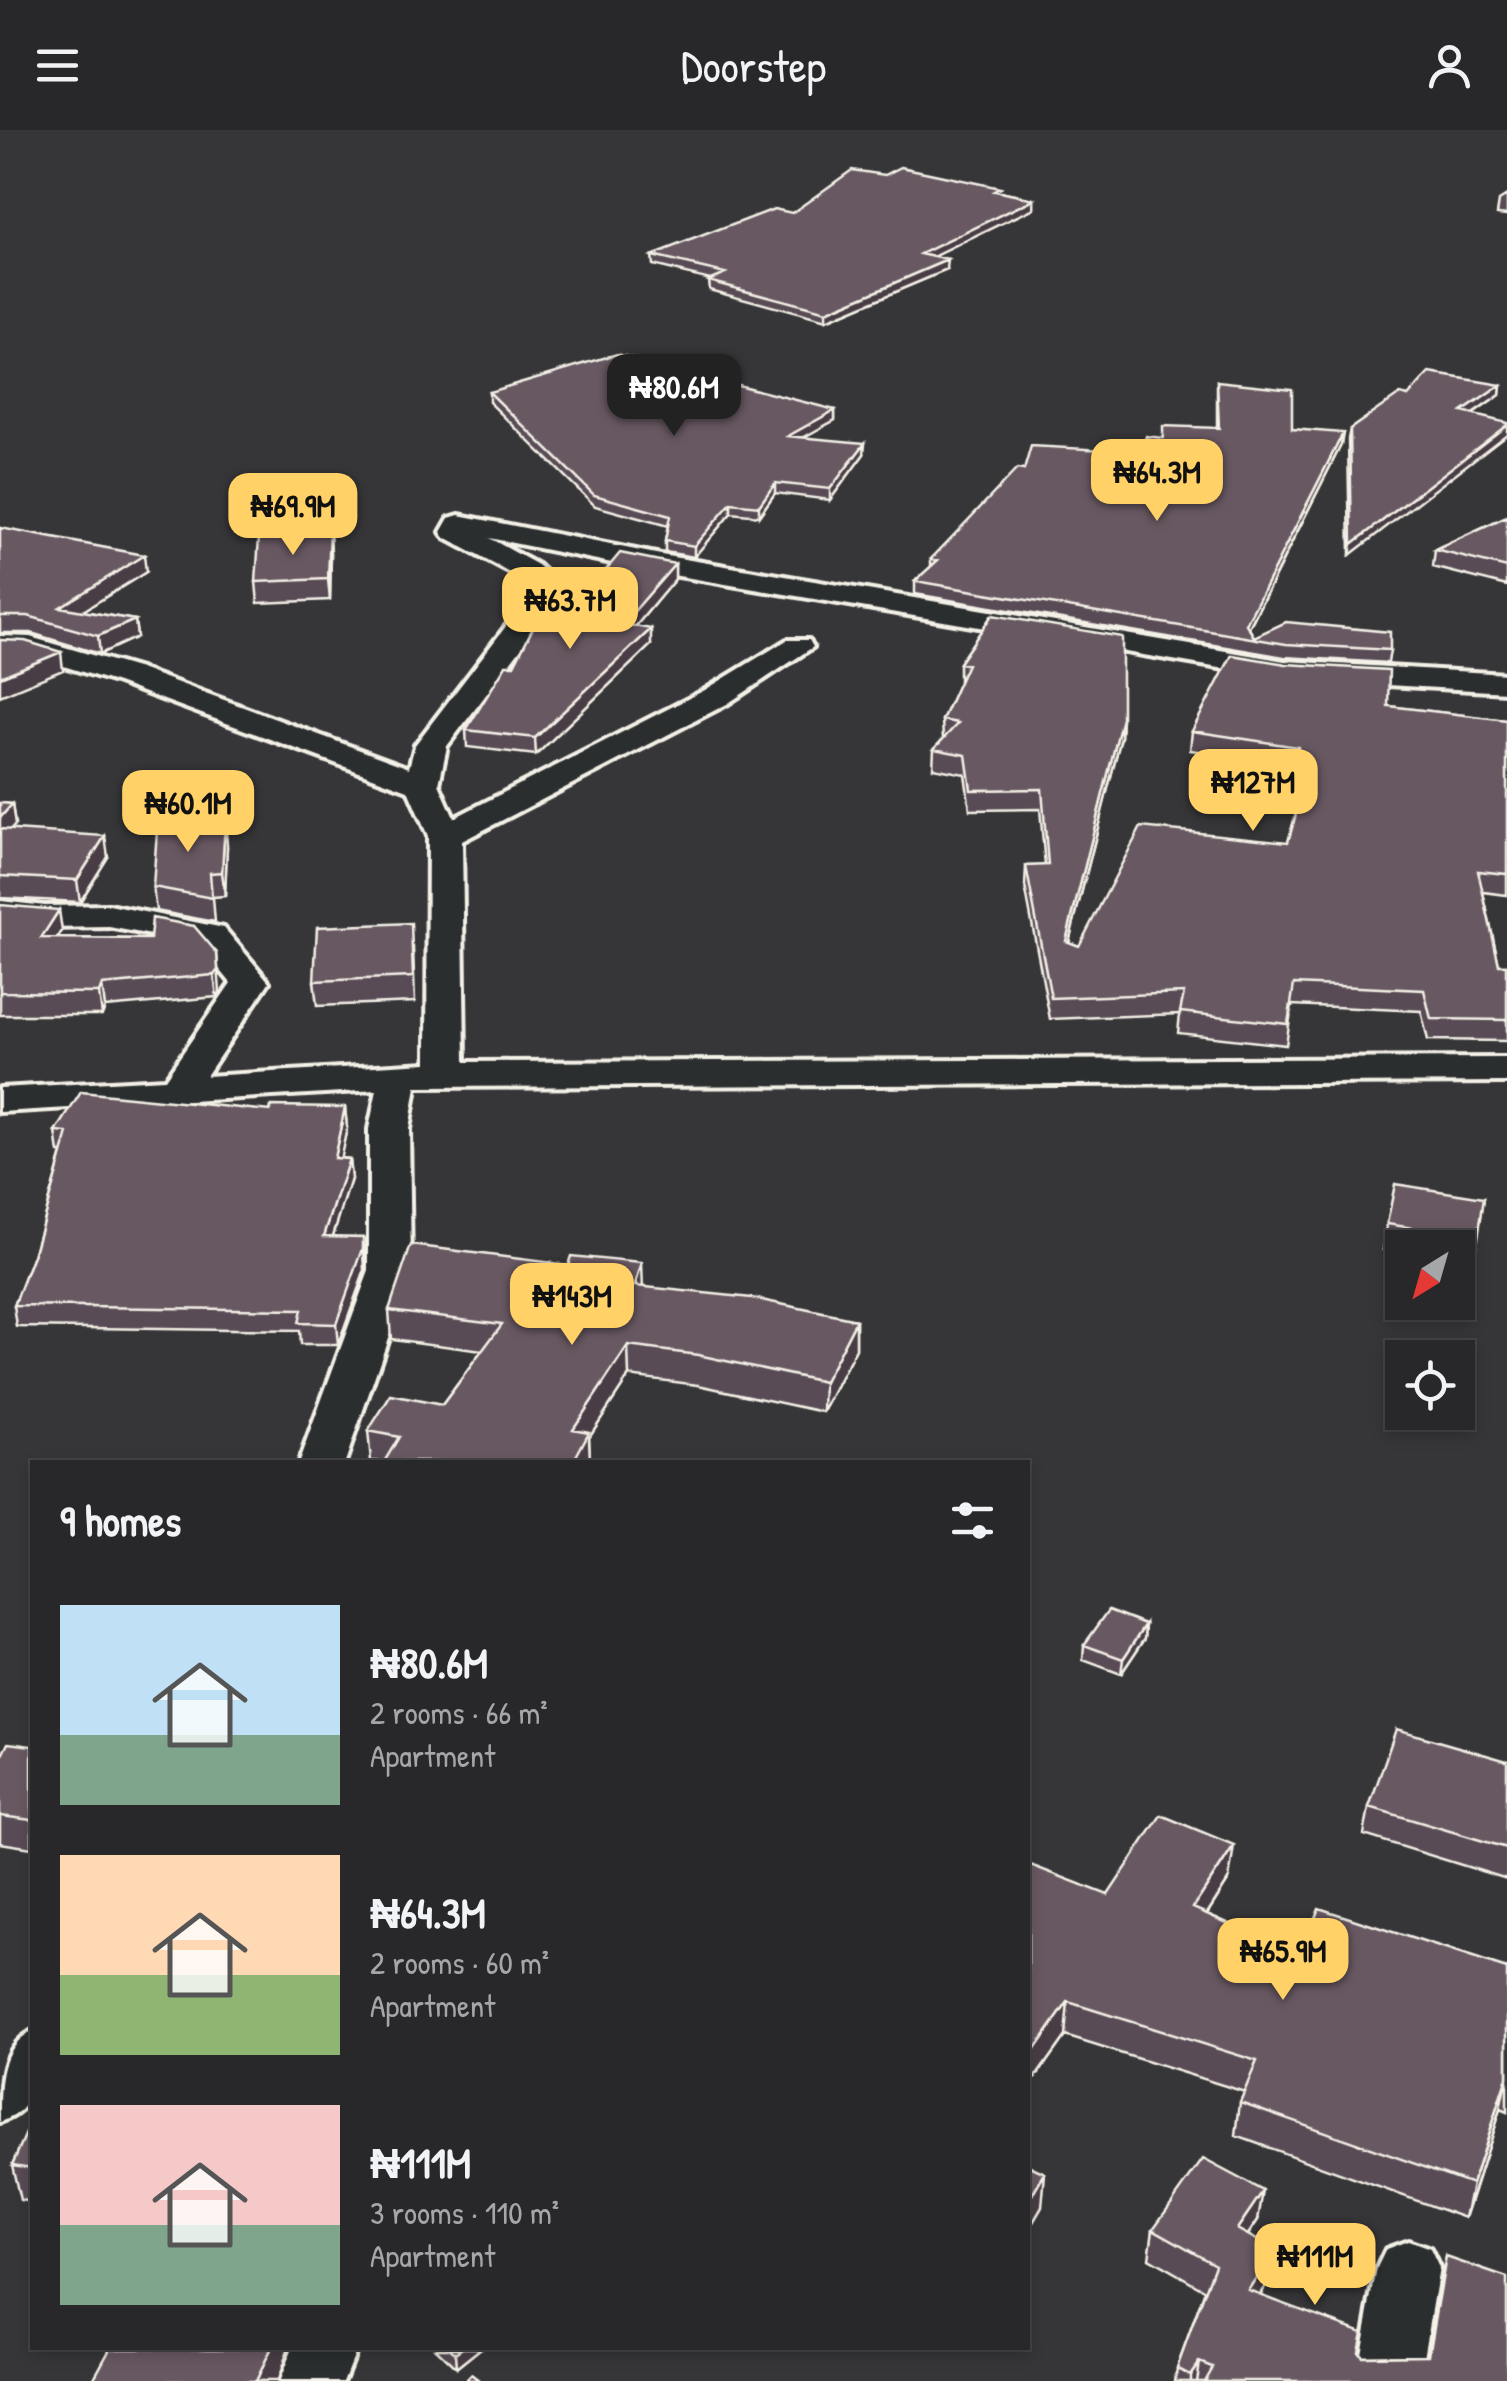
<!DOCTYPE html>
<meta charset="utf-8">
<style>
:root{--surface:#28282a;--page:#343436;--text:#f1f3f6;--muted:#a5a6a8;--line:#444447;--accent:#ffd166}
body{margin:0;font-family:"Patrick Hand",sans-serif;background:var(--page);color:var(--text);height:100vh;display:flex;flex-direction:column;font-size:38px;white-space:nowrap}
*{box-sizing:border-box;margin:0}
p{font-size:32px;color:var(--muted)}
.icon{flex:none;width:55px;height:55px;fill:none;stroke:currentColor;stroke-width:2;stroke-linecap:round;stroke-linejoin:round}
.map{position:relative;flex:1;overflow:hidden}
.side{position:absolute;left:30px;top:1330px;width:1000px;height:890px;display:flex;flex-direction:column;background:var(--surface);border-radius:0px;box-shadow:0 5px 15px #0003,0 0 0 2px var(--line)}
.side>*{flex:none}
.needle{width:65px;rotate:217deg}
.tools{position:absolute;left:1385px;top:1100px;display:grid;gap:20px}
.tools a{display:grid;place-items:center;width:90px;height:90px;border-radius:0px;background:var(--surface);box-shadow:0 5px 15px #0003,0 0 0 2px var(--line);font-size:50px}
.price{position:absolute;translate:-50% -85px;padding:0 22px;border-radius:20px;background:var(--accent);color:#111;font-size:32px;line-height:65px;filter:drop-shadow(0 2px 5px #0008)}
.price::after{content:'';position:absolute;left:50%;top:60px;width:30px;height:22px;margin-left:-15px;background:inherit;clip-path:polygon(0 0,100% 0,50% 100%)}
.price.on{background:#222;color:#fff}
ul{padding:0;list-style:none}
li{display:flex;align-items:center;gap:30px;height:250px;padding:0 30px}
li span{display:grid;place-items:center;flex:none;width:280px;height:200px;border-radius:0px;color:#555}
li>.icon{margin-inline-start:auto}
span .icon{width:120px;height:120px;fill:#fffc;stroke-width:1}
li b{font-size:42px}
h2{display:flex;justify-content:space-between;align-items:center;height:120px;padding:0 30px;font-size:42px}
header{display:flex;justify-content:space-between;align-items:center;height:130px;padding:0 30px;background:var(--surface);font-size:45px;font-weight:600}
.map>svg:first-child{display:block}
</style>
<header><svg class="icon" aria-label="menu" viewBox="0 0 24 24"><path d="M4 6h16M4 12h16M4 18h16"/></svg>Doorstep<svg class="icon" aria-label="person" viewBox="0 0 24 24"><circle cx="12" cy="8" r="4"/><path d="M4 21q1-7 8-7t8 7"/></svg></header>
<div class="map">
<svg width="1507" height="2251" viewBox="0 0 1507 2251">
<rect width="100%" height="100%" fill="#363638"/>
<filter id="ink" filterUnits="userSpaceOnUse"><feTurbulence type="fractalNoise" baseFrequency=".01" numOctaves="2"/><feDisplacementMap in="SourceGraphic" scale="20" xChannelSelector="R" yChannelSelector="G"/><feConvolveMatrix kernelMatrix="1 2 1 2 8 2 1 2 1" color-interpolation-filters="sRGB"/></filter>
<g filter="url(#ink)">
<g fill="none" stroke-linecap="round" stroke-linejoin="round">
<defs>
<path id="street" d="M459,385L661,425L1284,531L1507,544V562L1284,549L661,443L489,408L538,435L560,456L535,500L447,616L439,654L454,688L705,560L787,510H809L813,517L727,574L462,711L465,932L1507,928V952L416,957L409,999L411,1141L345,1332H299L369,1141V999L377,960L0,982V958L165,949L231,853L199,814L109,797L45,798L0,793V771L45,776L109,775L224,798L269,852L206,946L427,933L428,706L408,660L118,553L28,525L0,524V506L30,507L140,539L409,638L415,615L510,491L529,458L518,447L445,408L441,402L449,388Z
M32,1901C34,1940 44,1977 0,1992C0,1952 0,1916 32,1901Z
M1408,2111L1430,2119L1439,2138L1420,2251H1356L1377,2138L1386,2119Z
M292,2218H356L343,2251H279Z"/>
</defs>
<use href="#street" stroke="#f4f1e8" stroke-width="8"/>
<use href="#street" fill="#2a2d2e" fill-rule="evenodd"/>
</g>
<path fill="#594c54" stroke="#f4f1e8" stroke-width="2.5" d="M1000,62L1034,69V78L933,127L947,140L826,191L709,159L708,150L710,149L652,135L651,126L792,83Z
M1507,66V85L1497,84L1499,71Z
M1217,251L1292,299L1341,315L1249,498L1254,507L1390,520L1388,533L1284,527L915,464V451L931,437V429L1024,340L1142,322L1162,308L1217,298Z
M1501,255L1500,265L1472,285L1350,425L1348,309L1350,299L1408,266Z
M489,262L835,280V290L803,307L864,324L830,370L775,363L759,386L731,383L694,427L665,422V411L668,396L595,376L489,272Z
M1507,387V456L1433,437L1435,420Z
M0,398L146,442L83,481L135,490L137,507L100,524L31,503H0Z
M330,403L331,424L330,470L258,473L256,452Z
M675,434V449L636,496L651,515L536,625L467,617L466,600L514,535L566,488Z
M992,485L1122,588L1121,607L1069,812L1079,816L1288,712L1297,679L1296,636L1190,620L1192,601L1388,576L1507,590V765L1483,762L1499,835H1507V911L1428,910L1421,881L1292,875L1286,915L1178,903L1180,884L1050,889L1025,756L1026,736H1045L1040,679L970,680L965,644L933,638L934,619L943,609L942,590L959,552V533Z
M0,673L12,674L15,695L11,699L108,727L80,772L0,768Z
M225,693L227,716L225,766L213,767L215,792L156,781L153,757Z
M0,775L62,801L58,808L150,809L194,796L220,862L217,867L105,877L102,885H0Z
M413,817L415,872L317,876L314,851Z
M345,977L347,998L340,1028L349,1029L351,1049L332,1107H363L365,1140L338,1215H300L299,1201L17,1197L14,1176L33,1126L62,1023H59L56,1002L270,981Z
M1484,1068L1473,1135L1458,1132V1118H1402V1123L1383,1120L1387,1094Z
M643,1157L856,1190V1219L823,1282L698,1255L629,1246L589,1307L590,1332L371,1331L368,1301L442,1275L482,1221L391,1209L389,1180Z
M1146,1494L1145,1508L1121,1544L1083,1530L1084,1515Z
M32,1616V1718L0,1713V1629Z
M1507,1631V1749L1364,1705L1369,1677Z
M1229,1749L1207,1784L1300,1825L1507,1839V1982L1500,1979L1465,2088L1236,2006L1240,1972L1245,1962L1065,1906L1028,1958L1108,1765Z
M32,1990V2072L20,2070L12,2035Z
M1258,2090L1248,2105L1270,2149L1260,2165L1358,2221L1362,2226L1428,2225L1446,2127L1507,2251H1175L1177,2238L1205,2160L1149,2128L1153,2099Z
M435,2218H481L456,2238Z"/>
<path fill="#493e45" stroke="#f4f1e8" stroke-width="2.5" d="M1034,69V78L921,133V124Z
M948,130L947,140L826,191V182Z
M1501,255L1500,265L1461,292L1462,282Z
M835,280V290L788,316V306Z
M1507,295V304L1350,425L1352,414Z
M1343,303L1341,315L1244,507L1246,494Z
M865,313L864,324L830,370V359Z
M775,353V363L759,386V376Z
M731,373V383L694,427V416Z
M330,403L331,424L330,470L328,449Z
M144,425L146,442L62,494L60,477Z
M675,434V449L624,510L623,494Z
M135,490L137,507L100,524L98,506Z
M651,499V515L536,625L535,608Z
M61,522L63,540L0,566V547Z
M1122,588L1121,607L1064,831L1066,811Z
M12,674L15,695L0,713V688Z
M225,693L227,716L225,766L222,742Z
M105,706L108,727L80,772L77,750Z
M59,780L62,801L44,830L41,808Z
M217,823L220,862L217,867L214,845Z
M102,855L105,877L102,885L99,863Z
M345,977L347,998L336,1049L334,1028Z
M349,1029L351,1049L326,1128L324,1106Z
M363,1107L365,1140L338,1215L336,1194Z
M642,1133L643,1162L635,1156Z
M856,1190V1219L823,1282L824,1252Z
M628,1216L629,1246L589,1307L590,1332H573V1299Z
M1146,1494L1145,1508L1121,1544L1123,1529Z
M1234,1715L1229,1749L1189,1812L1193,1778Z
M1068,1872L1065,1906L1028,1958V1929Z
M1507,1947L1500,1979L1465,2088L1472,2054Z
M1045,2043L1042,2077L1028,2101V2072Z
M1263,2061L1258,2090L1232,2128L1237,2099Z
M1275,2120L1270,2149L1243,2189L1248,2160Z
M271,2218H288L277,2251H255Z
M462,2218H481L456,2238L455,2223Z
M1199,2232L1196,2251H1190V2245Z"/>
<path fill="#685862" stroke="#f4f1e8" stroke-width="2.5" d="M901,37L1000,58L994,61L1034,69L921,124L948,130L826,182L708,150L725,143L651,126L774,79L792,83L852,40L885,45Z
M617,224L835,280L788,306L865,313L830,359L775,353L759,376L731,373L694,416L665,411L670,386L594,365L489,262Z
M1430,243L1501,255L1462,282L1507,293V295L1352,414L1350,299L1400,264L1408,266Z
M1217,251L1292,259V299L1343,303L1246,494L1254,507L1286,492L1390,502V520L1286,514L915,451L938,430L931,429L1017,339L1024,340L1031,316L1142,322L1146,306L1163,308V296L1219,298Z
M1507,387V438L1435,420Z
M0,398L144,425L60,477L135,490L98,506L28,486H0Z
M330,403L328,449L256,452L259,406Z
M620,423L675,434L623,494L651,499L535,608L466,600L506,535H514L539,486L566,488Z
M992,485L1122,507V588L1066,811L1079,816L1141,697L1288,712L1300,670L1298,617L1192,601L1232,525L1286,534L1389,540L1388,576L1507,590V744L1478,741L1499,835H1507V890L1431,889L1424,860L1294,854L1288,894L1180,882L1184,863L1051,868L1026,736L1048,735L1042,659L971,660L966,625L934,619L958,593L942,590L967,534L959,533Z
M0,510L25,511L61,522L0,547Z
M0,673L12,674L0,688Z
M158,686L225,693L222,742L210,743L212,768L153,757Z
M0,699L105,706L77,750L0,746Z
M0,775L59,780L41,808L150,809L152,788L194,796L217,823L218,840L214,845L102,855L99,863L0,862Z
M411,793L413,847L314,851L317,797Z
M81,962L270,981L271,976L345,977L334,1028L349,1029L324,1106L363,1107V1119L336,1194L298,1193L301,1180L14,1176L33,1126L68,1003L56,1002Z
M1395,1054L1484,1068L1478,1108L1387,1094Z
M411,1115L568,1135L571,1126L642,1133L635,1156L752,1168L856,1190L824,1252L698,1225L628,1216L573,1299L589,1302L573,1332H384L399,1307L368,1301L391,1265L442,1275L502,1194L389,1180Z
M1109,1480L1146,1494L1123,1529L1084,1515Z
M1396,1599L1507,1631V1718L1369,1677Z
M8,1613L32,1616V1690L0,1686V1629Z
M1161,1685L1234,1715L1193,1778L1300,1825L1319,1778L1507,1839V1947L1472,2054L1240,1972L1257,1931L1068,1872L1028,1929V1734L1108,1765Z
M32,1990V2038L12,2035Z
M1203,2029L1263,2061L1237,2099L1275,2120L1248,2160L1362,2202L1358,2221L1362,2226L1429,2225L1446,2127L1507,2148V2251H1204L1212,2237L1199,2232L1190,2245L1177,2238L1215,2134L1153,2099Z
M1028,2035L1045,2043L1028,2072Z
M110,2218H271L255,2251H92Z
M449,2218H462L455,2223Z
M471,2245L479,2251H465Z"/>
</g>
</svg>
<div class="tools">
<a><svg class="needle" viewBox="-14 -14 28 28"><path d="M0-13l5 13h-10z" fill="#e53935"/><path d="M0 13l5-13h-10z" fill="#a5a6a8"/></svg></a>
<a><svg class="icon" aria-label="locate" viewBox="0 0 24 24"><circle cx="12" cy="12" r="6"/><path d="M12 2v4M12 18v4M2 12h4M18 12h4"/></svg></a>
</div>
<b class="price on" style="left:674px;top:309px">₦80.6M</b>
<b class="price" style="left:1157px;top:394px">₦64.3M</b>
<b class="price" style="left:293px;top:428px">₦69.9M</b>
<b class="price" style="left:570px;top:522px">₦63.7M</b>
<b class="price" style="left:1253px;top:704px">₦127M</b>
<b class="price" style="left:188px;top:725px">₦60.1M</b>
<b class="price" style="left:572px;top:1218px">₦143M</b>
<b class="price" style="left:1283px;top:1873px">₦65.9M</b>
<b class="price" style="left:1315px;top:2178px">₦111M</b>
<section class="side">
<h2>9 homes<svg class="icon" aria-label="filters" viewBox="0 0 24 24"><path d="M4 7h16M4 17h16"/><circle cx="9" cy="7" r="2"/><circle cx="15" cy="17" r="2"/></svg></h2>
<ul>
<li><span style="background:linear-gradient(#bfe0f5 65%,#7fa58c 0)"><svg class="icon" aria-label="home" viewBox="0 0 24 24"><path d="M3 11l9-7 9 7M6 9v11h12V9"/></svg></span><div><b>₦80.6M</b><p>2 rooms · 66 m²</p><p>Apartment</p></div></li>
<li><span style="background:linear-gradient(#ffd9b3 60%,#8fb573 0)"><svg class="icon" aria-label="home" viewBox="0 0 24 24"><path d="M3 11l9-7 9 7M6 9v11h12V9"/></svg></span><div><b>₦64.3M</b><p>2 rooms · 60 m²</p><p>Apartment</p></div></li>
<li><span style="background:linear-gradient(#f6c9c9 60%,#7fa58c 0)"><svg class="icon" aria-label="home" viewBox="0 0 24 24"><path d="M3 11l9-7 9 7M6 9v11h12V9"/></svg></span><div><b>₦111M</b><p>3 rooms · 110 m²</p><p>Apartment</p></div></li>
</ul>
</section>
</div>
